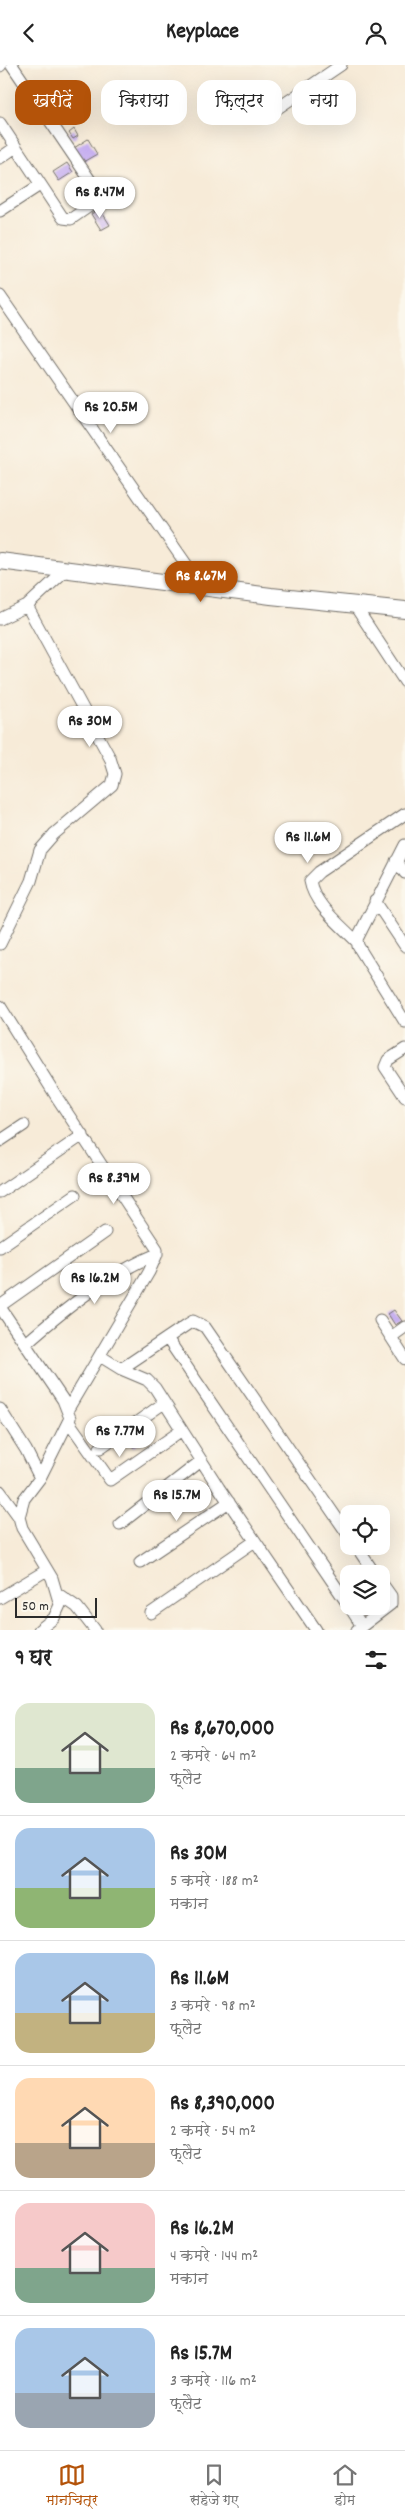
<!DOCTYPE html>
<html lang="hi">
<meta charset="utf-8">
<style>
:root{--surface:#fff;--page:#f2f2f2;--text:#222;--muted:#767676;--line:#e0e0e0;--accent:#b45309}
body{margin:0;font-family:Dekko,"Playpen Sans Deva",sans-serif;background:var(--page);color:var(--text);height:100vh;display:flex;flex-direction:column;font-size:19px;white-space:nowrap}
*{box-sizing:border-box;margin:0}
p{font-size:16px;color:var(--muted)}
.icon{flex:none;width:28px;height:28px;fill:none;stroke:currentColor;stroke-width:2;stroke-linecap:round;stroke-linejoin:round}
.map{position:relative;height:1565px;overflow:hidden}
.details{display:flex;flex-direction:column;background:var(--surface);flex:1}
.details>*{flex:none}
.banner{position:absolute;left:15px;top:15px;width:375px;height:45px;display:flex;gap:10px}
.fabs{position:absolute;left:340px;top:1440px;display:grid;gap:10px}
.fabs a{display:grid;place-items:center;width:50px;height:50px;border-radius:10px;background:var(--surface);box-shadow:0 5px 20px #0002;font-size:25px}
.scale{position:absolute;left:15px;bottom:12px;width:82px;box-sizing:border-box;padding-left:5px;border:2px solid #2b2b2b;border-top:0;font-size:14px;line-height:18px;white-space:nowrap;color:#2b2b2b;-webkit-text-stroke:4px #fbf7ec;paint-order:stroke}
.price{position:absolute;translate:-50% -42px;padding:0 11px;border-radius:18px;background:#fff;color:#222;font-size:16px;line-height:32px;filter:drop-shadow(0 1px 2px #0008)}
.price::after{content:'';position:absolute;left:50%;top:30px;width:15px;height:11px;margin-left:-8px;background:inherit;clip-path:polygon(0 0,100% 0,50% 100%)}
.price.selected{background:var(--accent);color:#fff}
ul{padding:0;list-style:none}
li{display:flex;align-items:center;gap:15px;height:125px;padding:0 15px}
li+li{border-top:1px solid var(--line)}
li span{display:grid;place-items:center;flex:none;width:140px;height:100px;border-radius:15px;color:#555}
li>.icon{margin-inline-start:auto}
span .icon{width:60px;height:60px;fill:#fffc;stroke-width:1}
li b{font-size:21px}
h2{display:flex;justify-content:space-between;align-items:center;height:60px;padding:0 15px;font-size:21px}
.pill{padding:0 18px;border-radius:15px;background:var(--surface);box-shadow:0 5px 20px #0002;font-size:18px;line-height:45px}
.pill.selected{background:var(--accent);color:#fff}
header{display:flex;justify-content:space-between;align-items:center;height:65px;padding:0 15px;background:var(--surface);font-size:22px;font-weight:800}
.dock{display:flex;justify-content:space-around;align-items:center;height:70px;border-top:1px solid var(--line);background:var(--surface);font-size:14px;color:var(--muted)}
.dock a{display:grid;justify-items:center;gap:2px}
.dock .selected{color:var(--accent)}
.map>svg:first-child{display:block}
</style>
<header><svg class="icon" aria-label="back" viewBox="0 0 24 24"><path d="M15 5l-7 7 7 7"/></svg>Keyplace<svg class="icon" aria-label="person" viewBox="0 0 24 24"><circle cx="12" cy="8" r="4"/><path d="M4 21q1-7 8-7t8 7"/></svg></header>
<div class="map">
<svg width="405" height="1565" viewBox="0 0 405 1565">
<rect width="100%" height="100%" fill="#fbf7ec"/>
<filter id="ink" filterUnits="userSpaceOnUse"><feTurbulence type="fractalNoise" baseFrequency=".02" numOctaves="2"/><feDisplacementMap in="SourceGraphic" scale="10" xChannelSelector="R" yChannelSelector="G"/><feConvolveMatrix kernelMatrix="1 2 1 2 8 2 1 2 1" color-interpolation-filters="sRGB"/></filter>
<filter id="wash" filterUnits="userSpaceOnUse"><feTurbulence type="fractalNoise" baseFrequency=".0096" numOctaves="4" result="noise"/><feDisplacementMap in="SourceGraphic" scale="20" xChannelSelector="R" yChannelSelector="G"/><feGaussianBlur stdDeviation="1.12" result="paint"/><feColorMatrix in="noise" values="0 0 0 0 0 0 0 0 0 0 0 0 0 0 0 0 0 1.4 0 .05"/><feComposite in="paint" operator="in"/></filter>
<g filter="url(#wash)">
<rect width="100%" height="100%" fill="#f7ebd8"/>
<g id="blocks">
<path fill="#c1a8f0" d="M51,18L58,29L44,38L37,27Z
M74,64L78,71L73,74L69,68Z
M88,74L97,89L83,97L74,83Z
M67,98L73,107L59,116L53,107Z
M100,144L110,160L101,165L91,149Z
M394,1245L402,1256L395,1260L388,1249Z
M142,1357L151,1370L133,1382L124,1369Z"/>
</g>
</g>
<g filter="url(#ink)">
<use href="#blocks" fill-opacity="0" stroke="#726e68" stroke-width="1"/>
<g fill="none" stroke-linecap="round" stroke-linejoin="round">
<defs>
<path id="street" d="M0,1L1,0
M278,43L341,0
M0,58L63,153L71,154L97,136L99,131L96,124L12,0
M0,93L16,82
M0,146L40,120
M0,231L186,499L199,522
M355,541L405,617
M0,554L27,541
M405,780L357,874L358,881L405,957
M396,796L405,808
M375,836L405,881
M357,877C341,860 314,840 310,816L319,807L405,749
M0,879L31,816L40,785L54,769L112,720L115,709L110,693L27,541L68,503
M0,941L58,1034L157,1184V1189L149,1207L68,1344
M405,984L388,995L385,1002L405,1032
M0,1076L24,1060
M0,1127L83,1070
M0,1182L75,1130
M0,1241L105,1167
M0,1242L63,1335L70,1353L40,1413
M380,1255L405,1294
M391,1272L405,1262
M167,1273L349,1541
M25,1279C65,1244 108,1209 157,1189
M100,1291L121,1304L147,1315L155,1323L219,1423L316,1565
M121,1304L188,1259L193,1256L205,1262L349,1471
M0,1344L26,1385L40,1413L24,1434L19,1452L22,1463L52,1513L60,1540L54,1553L39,1565
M69,1357L110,1415L182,1365
M100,1383L164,1338
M0,1426L19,1452
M120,1459L201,1396
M356,1481L375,1509
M140,1497L229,1437
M58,1529L77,1542L95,1565
M0,1533L47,1505
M349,1541L362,1561
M151,1548L255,1476
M357,1565L391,1539V1531L381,1517"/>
<path id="secondary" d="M0,496L271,531L405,545"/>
</defs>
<use href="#street" stroke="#726e68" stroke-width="13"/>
<use href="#secondary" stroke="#726e68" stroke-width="18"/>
<use href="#street" stroke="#fff" stroke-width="11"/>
<use href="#secondary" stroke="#fff" stroke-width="16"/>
</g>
</g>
</svg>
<div class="fabs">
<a><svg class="icon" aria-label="locate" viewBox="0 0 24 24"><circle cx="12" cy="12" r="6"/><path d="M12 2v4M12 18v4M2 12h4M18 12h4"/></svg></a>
<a><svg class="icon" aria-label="layers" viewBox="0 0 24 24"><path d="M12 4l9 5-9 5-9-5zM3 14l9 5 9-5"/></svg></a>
</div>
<div class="scale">50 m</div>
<b class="price" style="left:100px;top:154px">Rs 8.47M</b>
<b class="price" style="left:111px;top:369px">Rs 20.5M</b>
<b class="price selected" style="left:201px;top:538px">Rs 8.67M</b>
<b class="price" style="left:90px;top:683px">Rs 30M</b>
<b class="price" style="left:308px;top:799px">Rs 11.6M</b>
<b class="price" style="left:114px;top:1140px">Rs 8.39M</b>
<b class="price" style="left:95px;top:1240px">Rs 16.2M</b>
<b class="price" style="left:120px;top:1393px">Rs 7.77M</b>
<b class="price" style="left:177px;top:1457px">Rs 15.7M</b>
<div class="banner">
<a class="pill selected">खरीदें</a>
<a class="pill">किराया</a>
<a class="pill">फ़िल्टर</a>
<a class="pill">नया</a>
</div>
</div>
<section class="details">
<h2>9 घर<svg class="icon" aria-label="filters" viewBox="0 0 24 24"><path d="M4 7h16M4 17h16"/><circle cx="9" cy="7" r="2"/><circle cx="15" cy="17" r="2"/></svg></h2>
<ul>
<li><span style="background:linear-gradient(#dfe7d0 65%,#7fa58c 0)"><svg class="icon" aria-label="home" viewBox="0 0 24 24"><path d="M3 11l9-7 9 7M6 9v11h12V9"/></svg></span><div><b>Rs 8,670,000</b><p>2 कमरे · 64 m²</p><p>फ़्लैट</p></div></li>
<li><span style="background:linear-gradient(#a9c7e8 60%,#8fb573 0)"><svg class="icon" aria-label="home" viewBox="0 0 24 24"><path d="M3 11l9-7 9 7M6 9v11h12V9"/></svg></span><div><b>Rs 30M</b><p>5 कमरे · 188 m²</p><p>मकान</p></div></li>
<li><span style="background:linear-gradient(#a9c7e8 60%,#c2b280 0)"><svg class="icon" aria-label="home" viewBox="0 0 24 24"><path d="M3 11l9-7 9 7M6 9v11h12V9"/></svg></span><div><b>Rs 11.6M</b><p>3 कमरे · 98 m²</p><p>फ़्लैट</p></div></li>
<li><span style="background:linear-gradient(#ffd9b3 65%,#b9a48a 0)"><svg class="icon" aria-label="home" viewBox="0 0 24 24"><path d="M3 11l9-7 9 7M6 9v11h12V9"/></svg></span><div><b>Rs 8,390,000</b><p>2 कमरे · 54 m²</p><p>फ़्लैट</p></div></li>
<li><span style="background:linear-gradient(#f6c9c9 65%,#7fa58c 0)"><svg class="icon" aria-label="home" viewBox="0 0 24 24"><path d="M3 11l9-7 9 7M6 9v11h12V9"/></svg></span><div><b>Rs 16.2M</b><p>4 कमरे · 144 m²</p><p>मकान</p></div></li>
<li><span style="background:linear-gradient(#a9c7e8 65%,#9aa5b1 0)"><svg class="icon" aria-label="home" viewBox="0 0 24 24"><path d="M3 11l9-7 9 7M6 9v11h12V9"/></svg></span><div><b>Rs 15.7M</b><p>3 कमरे · 116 m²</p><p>फ़्लैट</p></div></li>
</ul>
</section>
<nav class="dock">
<a class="selected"><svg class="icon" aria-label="map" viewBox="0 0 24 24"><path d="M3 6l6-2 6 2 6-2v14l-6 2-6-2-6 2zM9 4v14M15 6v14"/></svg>मानचित्र</a>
<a><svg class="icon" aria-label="saved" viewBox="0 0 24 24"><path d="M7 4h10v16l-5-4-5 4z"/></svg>सहेजे गए</a>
<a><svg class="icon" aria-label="home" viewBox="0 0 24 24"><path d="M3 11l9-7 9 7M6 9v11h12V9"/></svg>होम</a>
</nav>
